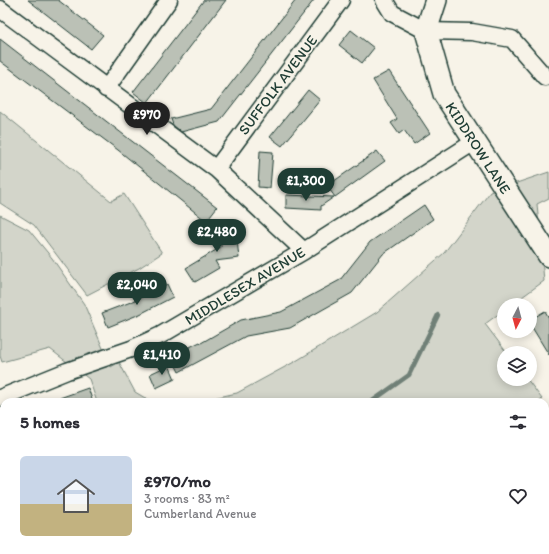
<!DOCTYPE html>
<meta charset="utf-8">
<style>
:root{--surface:#fff;--page:#f7f7f7;--text:#2b2b33;--muted:#7c7c81;--accent:#1f3d34}
body{margin:0;font-family:Itim,sans-serif;background:var(--page);color:var(--text);height:100vh;display:flex;flex-direction:column;font-size:15px;white-space:nowrap}
*{box-sizing:border-box;margin:0}
p{font-size:13px;color:var(--muted)}
.icon{flex:none;width:22px;height:22px;fill:none;stroke:currentColor;stroke-width:2;stroke-linecap:round;stroke-linejoin:round}
.map{position:relative;flex:1;overflow:hidden}
.side{position:absolute;left:0px;top:398px;width:549px;height:156px;display:flex;flex-direction:column;background:var(--surface);border-radius:12px 12px 0 0;box-shadow:0 2px 10px #0003}
.side>*{flex:none}
.needle{width:26px;rotate:186deg}
.tools{position:absolute;left:497px;top:298px;display:grid;gap:8px}
.tools a{display:grid;place-items:center;width:40px;height:40px;border-radius:50%;background:var(--surface);box-shadow:0 2px 10px #0003;font-size:20px}
.price{position:absolute;translate:-50% -34px;padding:0 9px;border-radius:14px;background:var(--accent);color:#fff;font-size:13px;line-height:26px;filter:drop-shadow(0 1px 2px #0008)}
.price::after{content:'';position:absolute;left:50%;top:24px;width:12px;height:9px;margin-left:-6px;background:inherit;clip-path:polygon(0 0,100% 0,50% 100%)}
.price.on{background:#222;color:#fff}
ul{padding:0;list-style:none}
li{display:flex;align-items:center;gap:12px;height:100px;padding:0 20px}
li span{display:grid;place-items:center;flex:none;width:112px;height:80px;border-radius:6px;color:#555}
li>.icon{margin-inline-start:auto}
span .icon{width:48px;height:48px;fill:#fffc;stroke-width:1}
li b{font-size:17px}
h2{display:flex;justify-content:space-between;align-items:center;height:48px;padding:0 20px;font-size:17px}
.map>svg:first-child{display:block}
</style>
<div class="map">
<svg width="549" height="554" viewBox="0 0 549 554">
<rect width="100%" height="100%" fill="#f7f3e8"/>
<filter id="ink" filterUnits="userSpaceOnUse"><feTurbulence type="fractalNoise" baseFrequency=".025" numOctaves="2"/><feDisplacementMap in="SourceGraphic" scale="8" xChannelSelector="R" yChannelSelector="G"/><feConvolveMatrix kernelMatrix="1 2 1 2 8 2 1 2 1" color-interpolation-filters="sRGB"/></filter>
<g filter="url(#ink)">
<path fill="#d3d5ca" stroke="#79897f" d="M0,111L111,201L124,194L162,253L139,268L87,295L34,225L0,203Z
M549,172V198L537,204L544,281L511,305H504V310L485,324L507,353H504V379H527L542,399L539,402H195L237,393L296,361L377,312L444,253L490,192Z
M0,215L29,230L52,258L84,304L111,367L119,362L135,392L152,402H97L89,379L50,349L2,362L0,356Z
M145,550H374L369,554H139Z"/>
<g fill="none" stroke-linecap="round" stroke-linejoin="round">
<path stroke="#6f8077" stroke-width="4.5" d="M371,402L409,375L438,315"/>
</g>
<path fill="#bbc1b6" stroke="#1f3d34" d="M28,0H58L103,35L91,49Z
M204,0H226L147,103L133,92Z
M296,0H314L219,122L181,132L173,125L171,119L211,109Z
M351,30L374,48L362,63L339,45Z
M0,39L217,207L206,221L118,150L0,61Z
M389,71L430,133L414,144L404,130L399,134L391,123L397,119L373,80Z
M308,90L320,100L282,146L270,137Z
M260,151L273,152L270,188L258,187Z
M377,151L385,161L335,197L327,186Z
M286,195L334,197L321,206V210L286,208Z
M424,205L433,219L383,254L352,293L290,328L246,336L179,372L171,356L200,342L201,343L241,320L281,312L340,280L370,242Z
M235,222L239,258L215,261L219,268L195,282L186,268L221,247L219,224Z
M167,284L173,297L140,314L108,327L102,313L136,300Z
M545,311L549,318V355L530,324V320Z
M169,365L175,379L156,388L150,374Z
M88,388L93,402H54V400Z"/>
<g fill="none" stroke-linecap="round" stroke-linejoin="round">
<defs>
<path id="minor" d="M384,0L392,13L426,31L472,32L512,39L545,77
M0,9L216,169L304,251
M106,89L169,0
M216,169L341,0
M0,398L67,371L131,349L161,335L304,251L474,142
M0,450L4,454
M535,554L540,550"/>
<path id="major" d="M436,0L426,31L444,94L549,256"/>
</defs>
<use href="#minor" stroke="#1f3d34" stroke-width="19"/>
<use href="#major" stroke="#1f3d34" stroke-width="24"/>
<use href="#minor" stroke="#f7f3e8" stroke-width="16"/>
<use href="#major" stroke="#f7f3e8" stroke-width="21"/>
</g>
</g>
<g text-anchor="middle" dominant-baseline="central" stroke-width="3" stroke-linejoin="round" paint-order="stroke">
<g font-size="15" fill="#1f3d34" stroke="#f7f3e8">
<text transform="translate(278 85) rotate(-53)">SUFFOLK AVENUE</text>
<text transform="translate(478 148) rotate(57)">KIDDROW LANE</text>
<text transform="translate(245 286) rotate(-31)">MIDDLESEX AVENUE</text>
</g>
</g>
</svg>
<div class="tools">
<a><svg class="needle" viewBox="-14 -14 28 28"><path d="M0-13l5 13h-10z" fill="#e53935"/><path d="M0 13l5-13h-10z" fill="#7c7c81"/></svg></a>
<a><svg class="icon" aria-label="layers" viewBox="0 0 24 24"><path d="M12 4l9 5-9 5-9-5zM3 14l9 5 9-5"/></svg></a>
</div>
<b class="price on" style="left:147px;top:136px">£970</b>
<b class="price" style="left:306px;top:202px">£1,300</b>
<b class="price" style="left:217px;top:253px">£2,480</b>
<b class="price" style="left:137px;top:306px">£2,040</b>
<b class="price" style="left:162px;top:376px">£1,410</b>
<section class="side">
<h2>5 homes<svg class="icon" aria-label="filters" viewBox="0 0 24 24"><path d="M4 7h16M4 17h16"/><circle cx="9" cy="7" r="2"/><circle cx="15" cy="17" r="2"/></svg></h2>
<ul>
<li><span style="background:linear-gradient(#c9d6e8 60%,#c2b280 0)"><svg class="icon" aria-label="home" viewBox="0 0 24 24"><path d="M3 11l9-7 9 7M6 9v11h12V9"/></svg></span><div><b>£970/mo</b><p>3 rooms · 83 m²</p><p>Cumberland Avenue</p></div><svg class="icon" aria-label="heart" viewBox="0 0 24 24"><path d="M12 20l-8-8c-3-5 5-10 8-4 3-6 11-1 8 4z"/></svg></li>
</ul>
</section>
</div>
